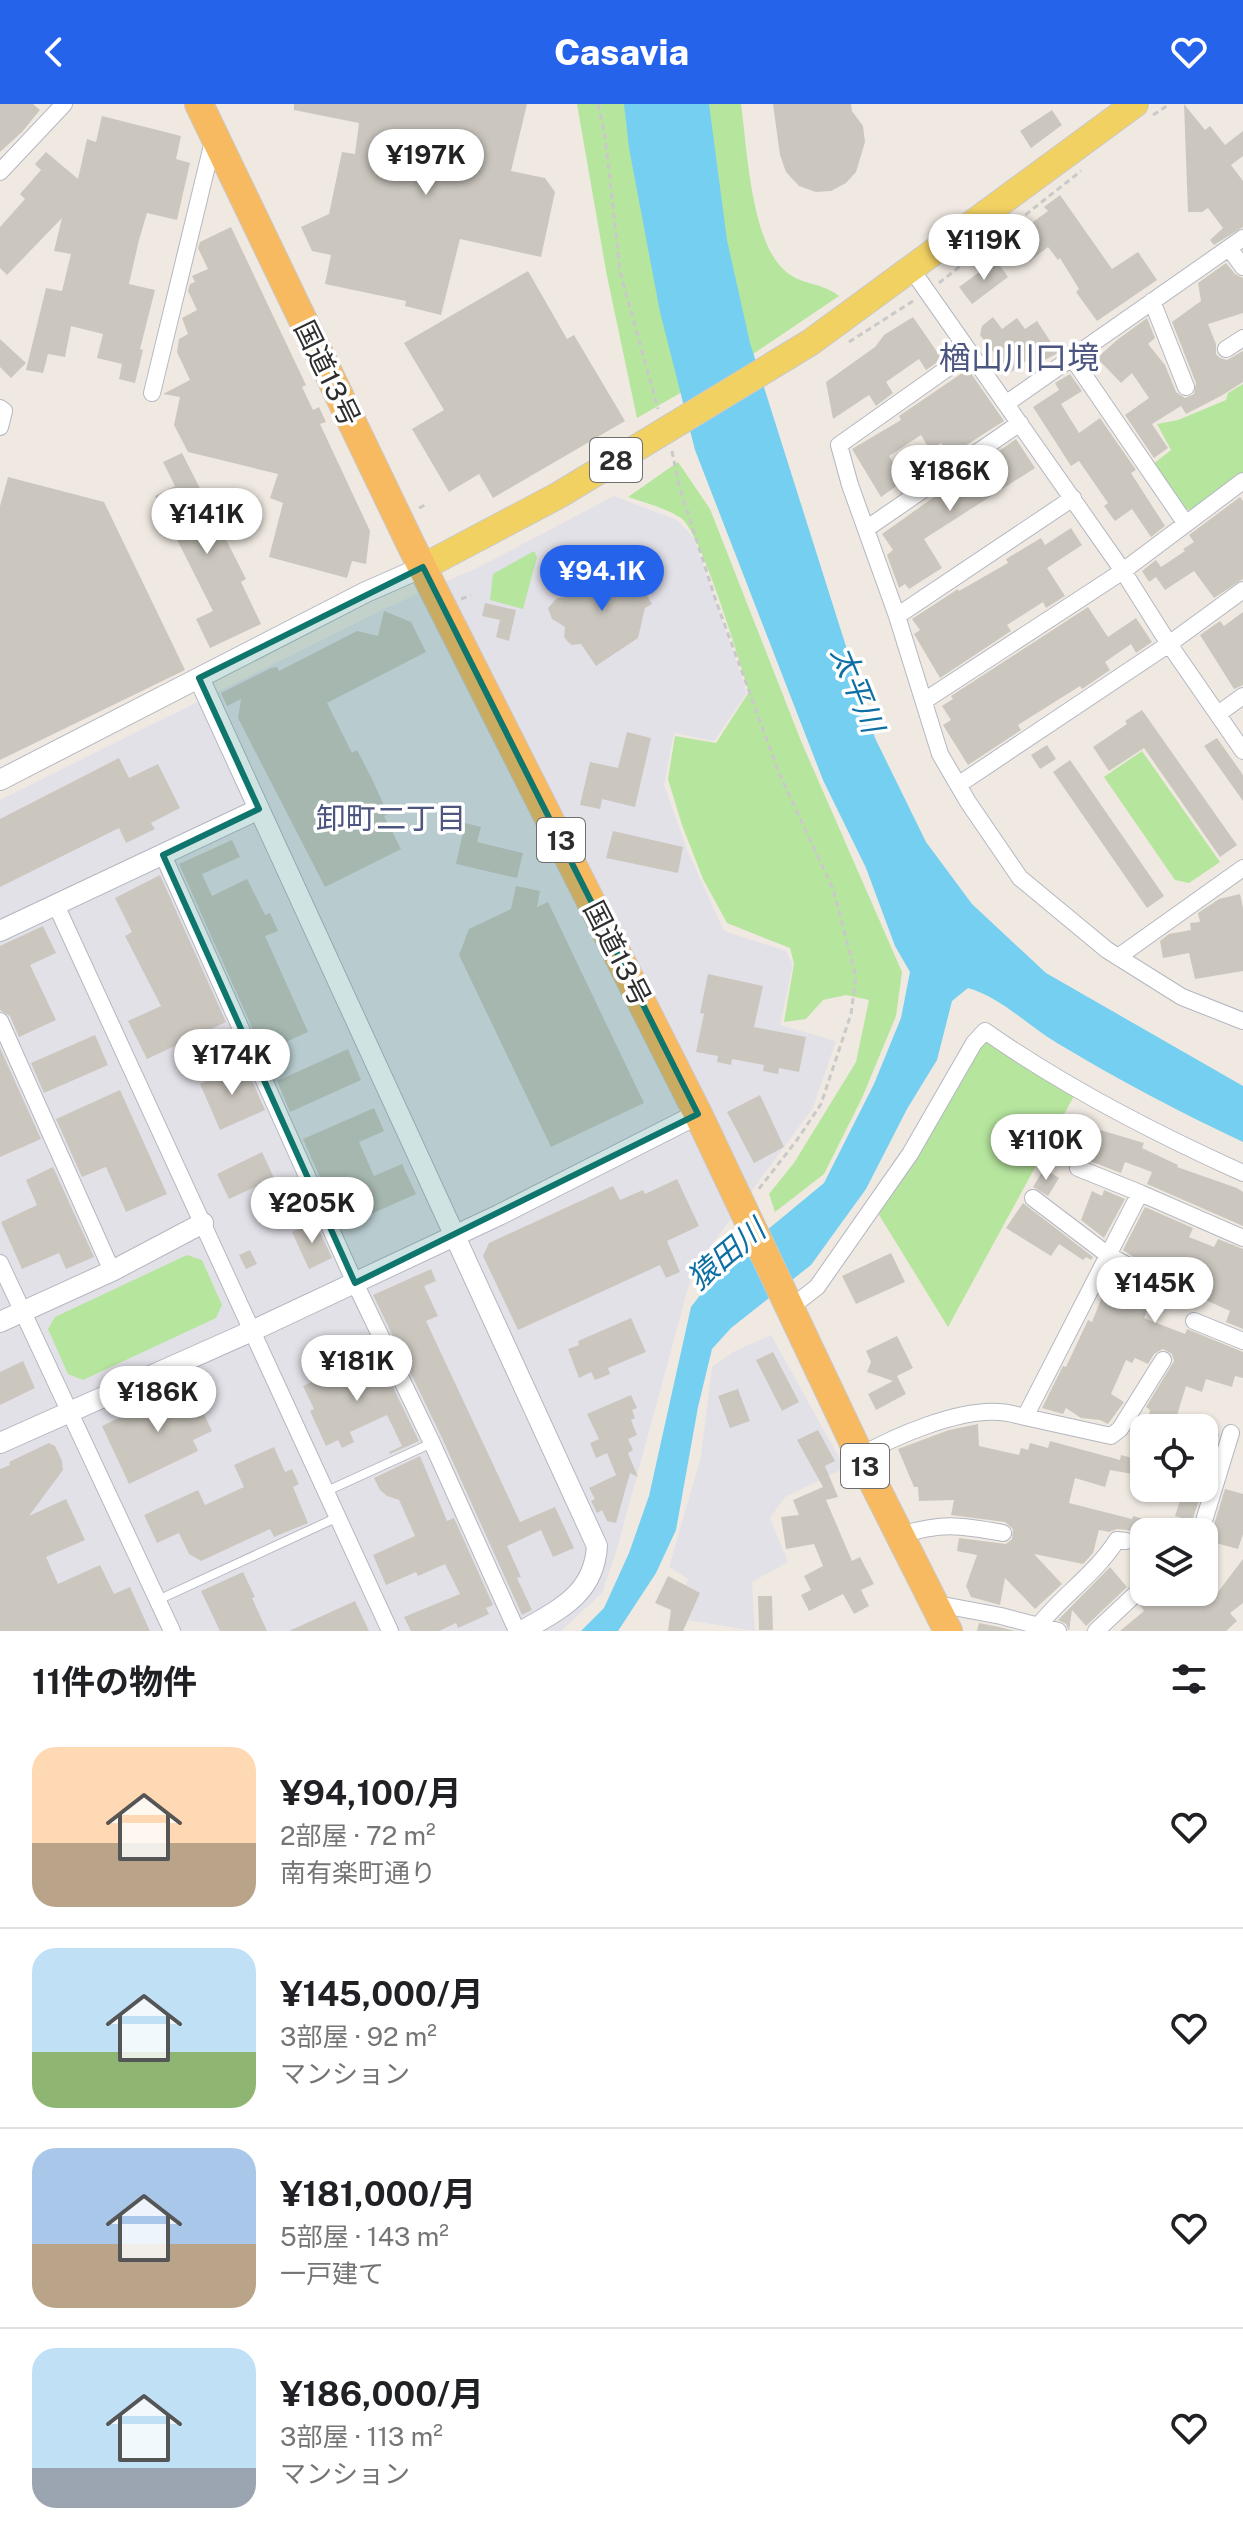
<!DOCTYPE html>
<html lang="ja">
<meta charset="utf-8">
<style>
:root{--surface:#fff;--page:#f2f2f2;--text:#202124;--muted:#757577;--line:#e0e0e0;--accent:#2563eb}
body{margin:0;font-family:"Public Sans","Noto Sans JP",sans-serif;background:var(--page);color:var(--text);height:100vh;display:flex;flex-direction:column;font-size:30px;white-space:nowrap}
*{box-sizing:border-box;margin:0}
p{font-size:26px;color:var(--muted)}
.icon{flex:none;width:44px;height:44px;fill:none;stroke:currentColor;stroke-width:2;stroke-linecap:round;stroke-linejoin:round}
.map{position:relative;height:1527px;overflow:hidden}
.panel{display:flex;flex-direction:column;background:var(--surface);flex:1}
.panel>*{flex:none}
.controls{position:absolute;left:1130px;top:1310px;display:grid;gap:16px}
.controls a{display:grid;place-items:center;width:88px;height:88px;border-radius:16px;background:var(--surface);box-shadow:0 2px 6px #0004;font-size:40px}
.price{position:absolute;translate:-50% -68px;padding:0 18px;border-radius:28px;background:#fff;color:#222;font-size:26px;line-height:52px;filter:drop-shadow(0 2px 4px #0008)}
.price::after{content:'';position:absolute;left:50%;top:48px;width:24px;height:18px;margin-left:-12px;background:inherit;clip-path:polygon(0 0,100% 0,50% 100%)}
.price.active{background:var(--accent);color:#fff}
ul{padding:0;list-style:none}
li{display:flex;align-items:center;gap:24px;height:200px;padding:0 32px}
li+li{border-top:2px solid var(--line)}
li span{display:grid;place-items:center;flex:none;width:224px;height:160px;border-radius:24px;color:#555}
li>.icon{margin-inline-start:auto}
span .icon{width:96px;height:96px;fill:#fffc;stroke-width:1}
li b{font-size:34px}
h2{display:flex;justify-content:space-between;align-items:center;height:96px;padding:0 32px;font-size:34px}
header{display:flex;justify-content:space-between;align-items:center;height:104px;padding:0 32px;background:var(--accent);color:#fff;font-size:36px;font-weight:800}
.map>svg:first-child{display:block}
</style>
<header><svg class="icon" aria-label="back" viewBox="0 0 24 24"><path d="M15 5l-7 7 7 7"/></svg>Casavia<svg class="icon" aria-label="heart" viewBox="0 0 24 24"><path d="M12 20l-8-8c-3-5 5-10 8-4 3-6 11-1 8 4z"/></svg></header>
<div class="map">
<svg width="1243" height="1527" viewBox="0 0 1243 1527">
<rect width="100%" height="100%" fill="#efe9e1"/>
<path fill="#e3e1e8" d="M614,392L677,416L694,434L747,589L714,637L674,629L664,681L688,748L724,827L786,847L793,861L780,921L836,937L813,1004L693,1166L617,1445L602,1489L561,1527H0V696L386,504L481,462Z
M771,1231L845,1364L785,1393L770,1414L788,1458L752,1478L755,1527L674,1514L688,1475L669,1463L701,1352L712,1263L733,1248Z"/>
<path fill="#b6e59e" d="M577,0H629L682,288L637,314L607,172Z
M702,0H741C747,44 751,136 784,166C799,181 822,178 839,192L747,254Z
M1243,280V369L1192,407L1180,403L1152,361L1171,346L1157,320L1178,316L1226,296L1228,289Z
M678,358L710,405L801,637L902,868L896,912L862,994L824,1070L775,1108L769,1090L794,1059L856,958L869,896L846,891L823,896L806,915L784,918L794,860L790,844L727,819L703,775L682,721L668,675L675,632L716,639L749,588C740,558 701,428 681,414C666,404 645,399 628,393Z
M534,447L537,453L523,505L490,496L493,470Z
M1142,647L1220,758L1189,779L1175,776L1104,673Z
M992,937L1074,992L948,1223L876,1106L979,941Z
M187,1151L202,1156L222,1201L216,1214L83,1276L68,1270L48,1225L55,1213Z"/>
<path fill="#75cff0" d="M624,0H709L727,136L750,239L875,634L926,738L972,800L1046,869L1243,982V1038C1179,1008 1117,975 1057,939C1027,921 1002,894 968,884L952,897L937,956L907,1005L866,1085L811,1161L731,1224L712,1245L698,1303L676,1426L656,1469L618,1527H581L604,1504L629,1449L649,1392L691,1203L721,1164L824,1079L874,980L901,914L910,868L895,842L866,764L823,676L695,346L660,208L629,44Z"/>
<path fill="#cbc7bf" d="M0,0H33L40,6L22,28L0,48Z
M294,0H527L511,67L545,74L555,88L541,153L460,135L441,211L405,202L406,197L325,180L331,151L312,147L301,123L329,110L342,48L355,50L359,19L294,6Z
M773,0H851L852,7L863,22L865,38L856,68L846,79L831,87L816,88L799,82L786,68L780,51Z
M1184,0L1205,26L1210,22L1225,41L1243,27V52L1231,61L1243,77V123L1214,141L1210,136L1223,124L1208,104L1202,108H1188Z
M1052,6L1062,21L1031,44L1020,27Z
M102,12L181,32L176,55L190,59L177,116L147,109L139,136L129,180L155,186L140,245L143,246L135,279L119,275L122,260L97,254L103,230L71,222L65,253L48,250L43,269L26,266L46,184L62,187L71,150L54,147L62,114L7,171L0,164V123L25,95L20,90L41,66L35,60L46,48L78,75L87,35L96,38Z
M1060,91L1112,165L1138,148L1157,176L1097,217L1076,188L1079,185L1060,154L1058,156L1048,143L1030,157L1010,130L1022,120L1025,124L1048,107L1044,103Z
M231,123L306,281L302,283L313,306L319,303L326,318L320,320L370,427L366,460L352,457L347,474L269,453L283,399L270,394L278,370L188,348L174,321L180,293L163,290L190,276L177,248L179,235L188,230L182,214L197,206L188,187L190,180L195,178L192,172L208,165L198,144L200,138Z
M996,156L1008,173L972,200L959,183Z
M1226,159L1235,170L1243,174V209L1208,220L1216,240V250L1220,254L1227,256L1243,247V278L1221,292L1186,310L1181,302L1152,320L1168,344L1154,354L1125,311L1149,294L1132,269L1121,279L1097,254L1117,236L1147,214L1155,234L1148,240L1165,261L1176,288L1185,294L1194,290L1196,279L1172,218L1201,197L1198,179Z
M528,167L567,235L574,231L625,317L493,394L479,370L449,388L412,325L444,306L404,239Z
M913,213L942,255L926,266L919,255L886,278L893,289L876,302L869,291L833,315L826,278L875,243L884,231Z
M993,213L1002,225L1017,214L1025,225L1037,217L1058,249L1039,259L1036,255L1028,261L1026,257L1010,269L980,231L982,222Z
M0,235L26,259L11,274L0,263Z
M968,265L1004,317L949,352L941,339L930,346L921,331L889,352L905,376L881,393L852,345L901,316L899,312Z
M1070,270L1082,287L1061,300L1079,329L1100,314L1136,366L1131,369L1165,422L1151,433L1132,405L1115,417L1104,402L1108,399L1079,357L1071,362L1033,303L1059,286L1055,279Z
M1016,335L1035,364L924,435L942,464L909,485L905,480L899,484L887,451L893,446L882,430Z
M182,349L246,475L241,478L261,520L210,544L196,515L213,507L155,392L175,382L163,358Z
M8,373L104,398L185,566L0,656V402Z
M1240,393L1243,397V475L1214,494L1194,467L1165,486L1156,473L1149,478L1142,467L1156,456L1161,463L1185,447L1183,445L1194,438L1189,431Z
M1071,424L1082,441L1047,464L1065,492L1046,504L1043,498L1007,521L1011,527L940,574L914,530L920,526L912,515L958,485L959,487L1008,459L1006,455L1041,434L1045,441Z
M616,459L626,474L634,469L652,500L645,504L638,534L596,562L581,540L572,541L568,538L564,533L565,523L552,515L548,504L557,494L569,493L571,480L579,471L592,475Z
M485,499L516,506L509,537L496,533L500,516L482,512Z
M1088,503L1108,533L1136,514L1152,538L1136,549L1131,540L1105,558L1110,566L1082,585L1080,582L1018,621L1021,626L968,661L943,621L951,616L942,602L953,595L951,592Z
M384,507L411,518L426,548L327,599L352,649L357,646L372,675L388,710L384,712L401,745L325,783L238,614L241,595L227,602L221,589L271,564L277,563L279,567L357,527L378,532Z
M1243,508V581L1234,585L1200,531L1220,517L1224,522Z
M1142,606L1237,741L1220,753L1144,644L1109,667L1093,643L1127,620L1125,617Z
M627,628L651,634L635,703L602,695L600,705L580,701L590,658L618,664Z
M1217,634L1243,671V697L1204,642Z
M1047,641L1056,655L1040,665L1031,651Z
M119,654L129,674L158,660L180,704L151,719L155,725L126,739L119,724L0,783V715Z
M1070,656L1164,792L1147,804L1053,668Z
M465,719L481,723L477,738L523,749L517,774L456,760Z
M613,727L683,743L678,769L606,754Z
M232,736L240,753L202,770L212,792L247,775L265,811L270,809L278,827L265,832L308,928L263,948L179,760Z
M160,771L226,918L147,955L128,917L161,902L125,832L132,828L115,794Z
M516,782L540,787L537,803L548,798L644,999L551,1043L459,851L469,825L511,805Z
M1240,790L1243,804V867L1195,875L1189,849L1163,854L1160,837L1169,830L1191,826L1190,819L1200,818L1198,809L1219,795Z
M43,822L56,849L30,861L56,916L19,933L10,912L0,906V842Z
M708,870L763,882L754,923L806,933L799,968L779,964L778,970L763,967L764,961L732,955L731,961L717,958L718,952L696,948L704,910L700,909Z
M95,931L108,961L44,989L31,959Z
M0,944L41,1035L0,1053Z
M348,945L361,976L290,1008L277,977Z
M245,961L265,1006L220,1026L200,980Z
M120,986L167,1090L126,1108L106,1063L82,1073L56,1015Z
M760,991L784,1043L754,1059L727,1008Z
M374,1004L384,1027L359,1038L374,1072L402,1060L416,1090L342,1123L303,1035Z
M1069,1011L1091,1019L1090,1023L1144,1039L1142,1044L1178,1061L1177,1063L1237,1084L1243,1088V1122L1147,1080L1152,1068L1125,1058L1121,1069L1082,1054L1071,1055L1055,1050Z
M262,1048L274,1074L229,1095L217,1070Z
M53,1063L94,1153L66,1165L59,1149L22,1165L1,1118L37,1101L26,1076Z
M1044,1065L1059,1074L1048,1092L1033,1083Z
M677,1075L699,1122L667,1137L680,1168L666,1174L660,1161L518,1226L483,1152L489,1139L613,1082L620,1096L643,1086L645,1090Z
M1104,1086L1125,1095L1104,1134L1081,1116L1092,1087L1102,1092Z
M1023,1099L1093,1153L1091,1156L1086,1153L1083,1156L1059,1140L1051,1152L1006,1124Z
M1145,1103L1193,1124L1189,1133L1214,1143L1218,1135L1243,1145V1225L1226,1218L1230,1207L1161,1176L1144,1214L1185,1230L1187,1225L1243,1248V1274L1235,1272L1232,1283L1206,1275L1202,1288L1186,1282L1173,1324H1146L1150,1306L1146,1303L1174,1257L1172,1250L1163,1245L1154,1250L1148,1260L1135,1254L1132,1259L1126,1256L1111,1290L1124,1298L1108,1320L1100,1316L1081,1314L1066,1304L1063,1310L1042,1304L1063,1262L1066,1263L1088,1216L1092,1218L1113,1166L1134,1176L1144,1169L1143,1159L1123,1146Z
M315,1117L332,1154L309,1165L292,1128Z
M250,1146L257,1160L246,1165L239,1151Z
M891,1149L905,1178L856,1200L842,1172Z
M431,1165L436,1177L424,1182L438,1212L426,1217L520,1418L555,1403L574,1444L553,1453L541,1426L507,1442L521,1473L517,1474L532,1506L522,1511L442,1334L373,1191Z
M631,1214L646,1248L608,1264L610,1270L595,1276L591,1268L579,1274L568,1245L579,1241L578,1237Z
M897,1232L913,1264L897,1272L906,1290L876,1306L868,1290L893,1277L867,1268L871,1258L866,1247Z
M376,1248L419,1337L390,1350L389,1348L402,1342L387,1311L350,1328L354,1338L342,1344L338,1336L326,1342L310,1307L314,1305L303,1282Z
M773,1248L799,1298L782,1307L756,1256Z
M23,1257L35,1284L0,1301V1268Z
M190,1280L212,1327L193,1336L198,1347L129,1380L102,1322Z
M738,1285L750,1317L730,1324L718,1292Z
M631,1291L637,1304L632,1306L635,1314L631,1316L637,1331L628,1335L633,1346L628,1349L638,1373L630,1369L616,1419L607,1417L602,1406L597,1409L591,1397L595,1395L589,1384L616,1371L607,1349L596,1354L590,1339L599,1335L587,1310Z
M978,1320L979,1342L1019,1351L1021,1344L1028,1346L1030,1339L1048,1344L1050,1337L1120,1356L1121,1351L1144,1357V1372L1110,1366L1105,1383L1075,1374L1069,1399L1132,1415L1133,1412L1147,1416L1144,1438L1137,1436L1133,1429L1128,1426L1117,1425L1109,1428L1099,1426L1093,1449L1083,1460L1034,1450L1062,1480L1035,1505L1005,1474L1000,1501L971,1493L966,1482L977,1451L957,1447L959,1434L1006,1440L1012,1435L1013,1425L1005,1418L951,1411L954,1396L919,1397L918,1383H914L898,1345L949,1326Z
M818,1326L835,1357L825,1362L838,1393L826,1396L852,1457L860,1453L874,1480L861,1486L869,1502L854,1510L843,1490L809,1507L801,1491L811,1486L804,1472L823,1462L814,1440L786,1445L781,1413L799,1411L793,1396L823,1383L797,1336Z
M1206,1327L1219,1330L1204,1379V1334Z
M49,1339L55,1342L62,1357L63,1366L29,1412L66,1395L85,1436L46,1453L58,1480L100,1461L114,1490L130,1483L150,1527H0V1365L10,1361L9,1358Z
M274,1343L285,1368L292,1365L299,1380L293,1383L308,1419L274,1433L270,1425L201,1457L189,1450L179,1429L157,1439L144,1411L198,1386L205,1401L244,1383L234,1361Z
M420,1352L447,1417L454,1414L493,1501L486,1504L489,1510L458,1524L456,1519L439,1527H411L404,1513L460,1490L445,1460L418,1472L416,1468L386,1481L373,1451L415,1432L399,1396L387,1392L380,1386L374,1374Z
M1184,1384H1203L1192,1417L1175,1412Z
M1225,1385L1243,1390V1430L1238,1445L1216,1439L1215,1446L1204,1444V1437L1213,1424Z
M1243,1455V1499L1230,1509L1237,1517L1226,1527H1120L1144,1507L1140,1501L1153,1488H1204V1472L1218,1488Z
M1110,1463L1127,1483L1086,1522L1072,1506L1069,1527L1066,1520L1058,1516Z
M243,1468L255,1493L252,1494L267,1527H220L201,1487Z
M668,1472L700,1489L683,1527H668L671,1506L655,1499Z
M758,1492H772L773,1526H759Z
M355,1497L369,1527H289Z
M979,1519L999,1523L1015,1527H977Z"/>
<g fill="none" stroke-linecap="round" stroke-linejoin="round">
<defs>
<path id="service" d="M327,1387L432,1339
M158,1496L338,1413"/>
<path id="minor" d="M0,68L64,0
M1229,144L1243,163
M912,166L1123,467L1169,540L1243,647
M1152,197L1186,283
M1226,245L1243,234
M969,249L839,341L850,381L897,512L940,650L968,698L1020,774L1107,846L1182,893L1243,917
M1071,252L1186,420
M152,289L214,33
M1007,299L1243,134
M0,304L4,307L0,323
M866,425L1020,319
M897,512L1073,394
M924,597L1123,467L1243,377
M1218,610L1243,592
M958,681L1169,540L1243,486
M163,751L355,1179L432,1339L517,1527
M56,801L390,1527
M1118,853L1243,764
M0,917L112,1167
M1078,1064L1140,1089
M1033,1094L1108,1151L1134,1165
M0,1159L172,1527
M790,1204L817,1183L910,1050L974,939L985,927C1065,983 1154,1029 1243,1069
M1194,1217L1243,1237
M1025,1313L1111,1332L1120,1325L1163,1256
M860,1352C895,1332 958,1305 999,1308C1008,1308 1016,1311 1025,1313L1140,1089L1243,1134
M1198,1428L1203,1420L1231,1329
M898,1432C941,1418 960,1421 1003,1429
M932,1499L1001,1512L1058,1527
M1039,1521C1063,1491 1096,1469 1117,1436L1126,1437
M1096,1527L1144,1482"/>
<path id="tertiary" d="M199,574L597,1442C594,1490 560,1505 522,1527
M0,676L366,488L423,463
M0,827L259,705
M0,1218L112,1167L203,1119
M0,1339L254,1226L499,1111L698,1010"/>
<path id="primary" d="M423,463L559,391L811,238L1135,0"/>
<path id="trunk" d="M199,0L412,443L698,1010L860,1352L948,1527"/>
</defs>
<use href="#service" stroke="#b4b7c1" stroke-width="10"/>
<use href="#minor" stroke="#b4b7c1" stroke-width="18"/>
<use href="#tertiary" stroke="#b4b7c1" stroke-width="22"/>
<use href="#primary" stroke="#c9c9c9" stroke-width="28"/>
<use href="#trunk" stroke="#c9c9c9" stroke-width="30"/>
<path stroke="#c9c9c9" stroke-width="3" stroke-dasharray="6 4" stroke-linecap="butt" d="M598,0L605,31L620,168L658,305
M1153,11L1170,0
M939,179L1081,67
M849,238L913,197
M672,347L679,381L716,497L779,669L833,785L856,872L851,910L821,1000L797,1036L758,1086
M419,404L427,400
M461,495L471,491"/>
<use href="#service" stroke="#fff" stroke-width="8"/>
<use href="#minor" stroke="#fff" stroke-width="16"/>
<use href="#tertiary" stroke="#fff" stroke-width="20"/>
<use href="#primary" stroke="#f2d163" stroke-width="26"/>
<use href="#trunk" stroke="#f8ba60" stroke-width="28"/>
</g>
<path fill="#0f766e" fill-opacity="0.2" stroke="#0f766e" stroke-width="6" stroke-linejoin="round" d="M423,463L698,1010L355,1179L163,751L259,705L199,574Z"/>
<g text-anchor="middle" dominant-baseline="central" stroke-width="7" stroke-linejoin="round" paint-order="stroke">
<g fill="#fff" stroke="#6d6d6d" stroke-width="2">
<rect x="590" y="334" width="52" height="44" rx="6"/>
<rect x="537" y="714" width="48" height="44" rx="6"/>
<rect x="841" y="1340" width="48" height="44" rx="6"/>
</g>
<g font-size="26" font-weight="bold" fill="#2e2e2e">
<text x="616" y="356">28</text>
<text x="561" y="736">13</text>
<text x="865" y="1362">13</text>
</g>
<g font-size="28" fill="#2e2e2e" stroke="#fff">
<text transform="translate(328 269) rotate(64)">国道13号</text>
<text transform="translate(618 849) rotate(63)">国道13号</text>
</g>
<g font-size="30" font-style="italic" fill="#0d6fa3" stroke="#fff">
<text transform="translate(858 585) rotate(68)">太平川</text>
<text transform="translate(726 1150) rotate(-40)">猿田川</text>
</g>
<g font-size="30" fill="#4d5680" stroke="#fff">
<text x="391" y="714">卸町二丁目</text>
</g>
<g font-size="32" fill="#4d5680" stroke="#fff">
<text x="1019" y="253">楢山川口境</text>
</g>
</g>
</svg>
<div class="controls">
<a><svg class="icon" aria-label="locate" viewBox="0 0 24 24"><circle cx="12" cy="12" r="6"/><path d="M12 2v4M12 18v4M2 12h4M18 12h4"/></svg></a>
<a><svg class="icon" aria-label="layers" viewBox="0 0 24 24"><path d="M12 4l9 5-9 5-9-5zM3 14l9 5 9-5"/></svg></a>
</div>
<b class="price" style="left:426px;top:93px">¥197K</b>
<b class="price" style="left:984px;top:178px">¥119K</b>
<b class="price" style="left:950px;top:409px">¥186K</b>
<b class="price" style="left:207px;top:452px">¥141K</b>
<b class="price active" style="left:602px;top:509px">¥94.1K</b>
<b class="price" style="left:232px;top:993px">¥174K</b>
<b class="price" style="left:1046px;top:1078px">¥110K</b>
<b class="price" style="left:312px;top:1141px">¥205K</b>
<b class="price" style="left:1155px;top:1221px">¥145K</b>
<b class="price" style="left:357px;top:1299px">¥181K</b>
<b class="price" style="left:158px;top:1330px">¥186K</b>
</div>
<section class="panel">
<h2>11件の物件<svg class="icon" aria-label="filters" viewBox="0 0 24 24"><path d="M4 7h16M4 17h16"/><circle cx="9" cy="7" r="2"/><circle cx="15" cy="17" r="2"/></svg></h2>
<ul>
<li><span style="background:linear-gradient(#ffd9b3 60%,#b9a48a 0)"><svg class="icon" aria-label="home" viewBox="0 0 24 24"><path d="M3 11l9-7 9 7M6 9v11h12V9"/></svg></span><div><b>¥94,100/月</b><p>2部屋 · 72 m²</p><p>南有楽町通り</p></div><svg class="icon" aria-label="heart" viewBox="0 0 24 24"><path d="M12 20l-8-8c-3-5 5-10 8-4 3-6 11-1 8 4z"/></svg></li>
<li><span style="background:linear-gradient(#bfe0f5 65%,#8fb573 0)"><svg class="icon" aria-label="home" viewBox="0 0 24 24"><path d="M3 11l9-7 9 7M6 9v11h12V9"/></svg></span><div><b>¥145,000/月</b><p>3部屋 · 92 m²</p><p>マンション</p></div><svg class="icon" aria-label="heart" viewBox="0 0 24 24"><path d="M12 20l-8-8c-3-5 5-10 8-4 3-6 11-1 8 4z"/></svg></li>
<li><span style="background:linear-gradient(#a9c7e8 60%,#b9a48a 0)"><svg class="icon" aria-label="home" viewBox="0 0 24 24"><path d="M3 11l9-7 9 7M6 9v11h12V9"/></svg></span><div><b>¥181,000/月</b><p>5部屋 · 143 m²</p><p>一戸建て</p></div><svg class="icon" aria-label="heart" viewBox="0 0 24 24"><path d="M12 20l-8-8c-3-5 5-10 8-4 3-6 11-1 8 4z"/></svg></li>
<li><span style="background:linear-gradient(#bfe0f5 75%,#9aa5b1 0)"><svg class="icon" aria-label="home" viewBox="0 0 24 24"><path d="M3 11l9-7 9 7M6 9v11h12V9"/></svg></span><div><b>¥186,000/月</b><p>3部屋 · 113 m²</p><p>マンション</p></div><svg class="icon" aria-label="heart" viewBox="0 0 24 24"><path d="M12 20l-8-8c-3-5 5-10 8-4 3-6 11-1 8 4z"/></svg></li>
</ul>
</section>
